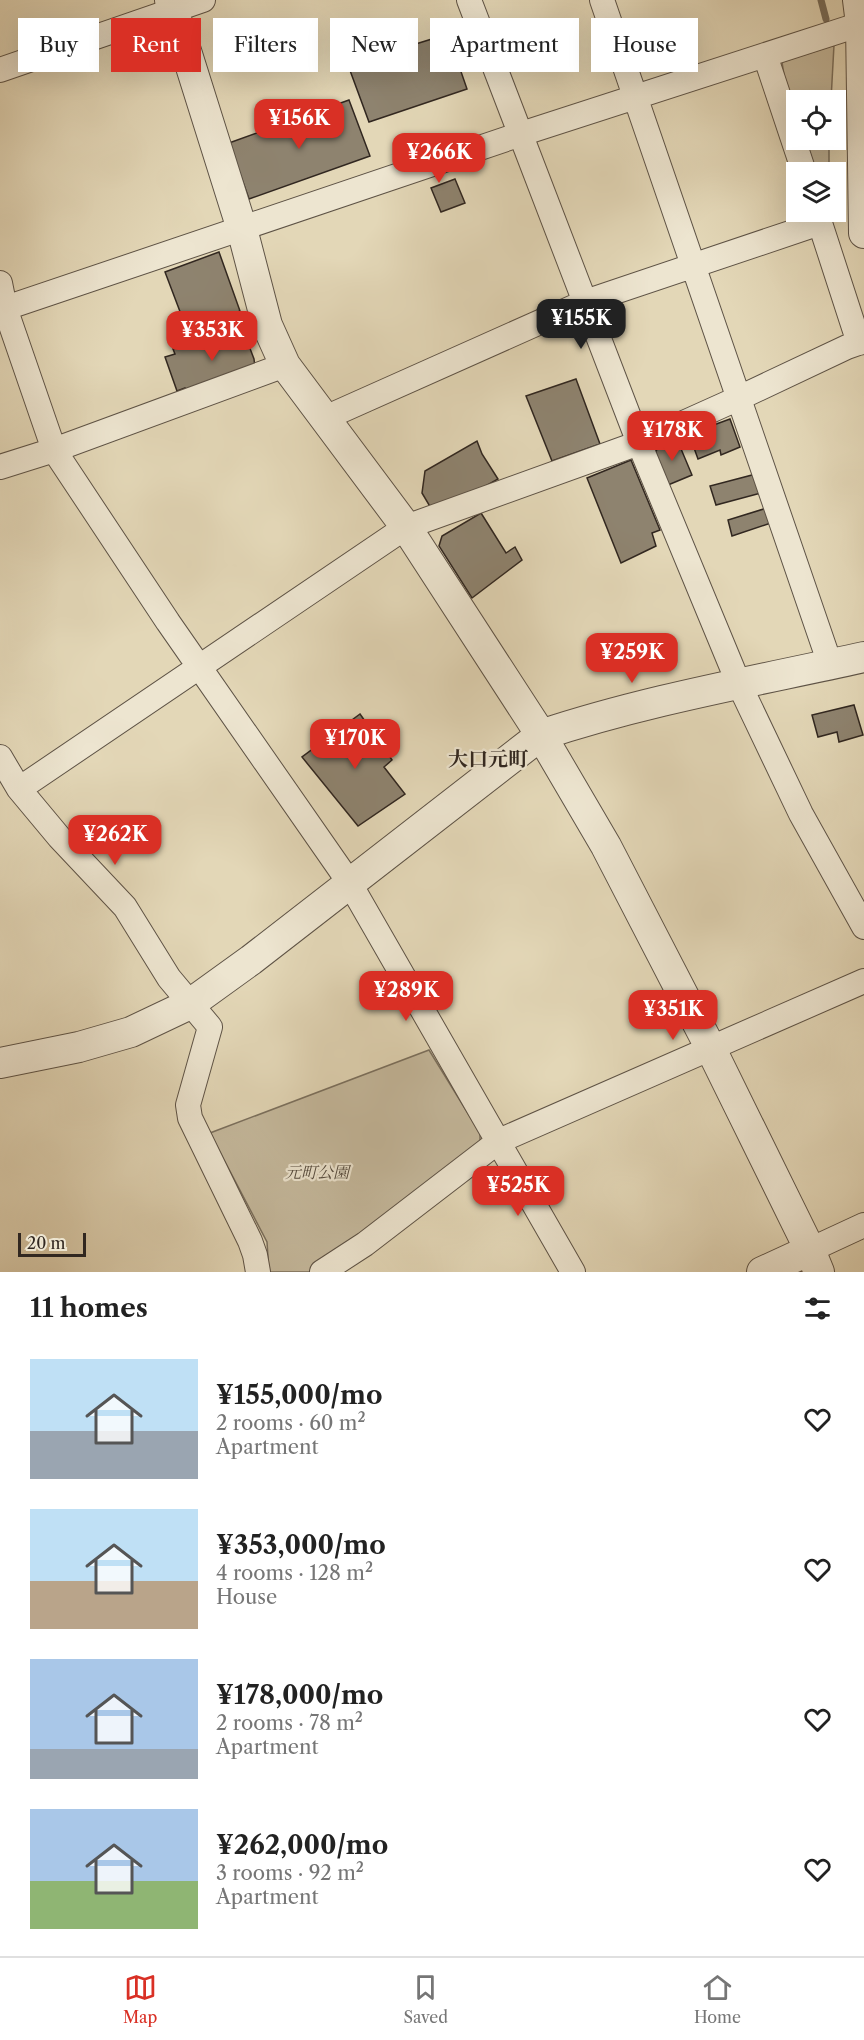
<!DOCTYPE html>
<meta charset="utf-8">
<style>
:root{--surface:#fff;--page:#f2f2f2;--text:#222;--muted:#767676;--line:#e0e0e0;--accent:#d93025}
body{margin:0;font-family:"Libre Caslon Text","Noto Serif JP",serif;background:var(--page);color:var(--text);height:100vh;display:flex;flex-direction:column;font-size:22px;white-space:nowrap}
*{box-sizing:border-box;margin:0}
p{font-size:20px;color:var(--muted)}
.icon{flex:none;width:33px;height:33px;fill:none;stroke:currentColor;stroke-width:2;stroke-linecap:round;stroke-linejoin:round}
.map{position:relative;height:1272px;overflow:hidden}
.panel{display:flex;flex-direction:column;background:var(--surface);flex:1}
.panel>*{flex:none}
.banner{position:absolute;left:18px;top:18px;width:828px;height:54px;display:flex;gap:12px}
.buttons{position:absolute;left:786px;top:90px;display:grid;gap:12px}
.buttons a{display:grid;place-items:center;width:60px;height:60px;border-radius:0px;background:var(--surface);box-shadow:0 6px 24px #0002;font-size:30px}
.scale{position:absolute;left:18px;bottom:15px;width:68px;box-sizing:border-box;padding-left:6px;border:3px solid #312720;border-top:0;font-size:16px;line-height:21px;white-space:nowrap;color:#312720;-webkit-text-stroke:4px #ede5d0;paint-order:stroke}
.price{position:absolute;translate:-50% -51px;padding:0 14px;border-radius:12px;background:var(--accent);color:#fff;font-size:20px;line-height:39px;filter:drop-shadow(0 2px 3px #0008)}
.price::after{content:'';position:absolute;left:50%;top:36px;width:18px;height:14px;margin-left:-9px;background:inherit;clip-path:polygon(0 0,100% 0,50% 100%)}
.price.on{background:#222;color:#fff}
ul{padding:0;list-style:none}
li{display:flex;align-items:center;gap:18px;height:150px;padding:0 30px}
li span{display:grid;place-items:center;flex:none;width:168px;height:120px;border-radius:0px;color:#555}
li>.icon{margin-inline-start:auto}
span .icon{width:72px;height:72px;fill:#fffc;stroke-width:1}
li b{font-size:26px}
h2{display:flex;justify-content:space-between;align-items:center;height:72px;padding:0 30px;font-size:26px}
.pill{padding:0 21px;border-radius:0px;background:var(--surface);box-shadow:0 6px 24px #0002;font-size:21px;line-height:54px}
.pill.on{background:var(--accent);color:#fff}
.tab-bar{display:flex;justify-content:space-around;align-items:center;height:84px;border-top:2px solid var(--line);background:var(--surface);font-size:16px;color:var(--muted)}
.tab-bar a{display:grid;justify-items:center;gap:3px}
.tab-bar .on{color:var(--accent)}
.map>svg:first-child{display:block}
</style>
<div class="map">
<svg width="864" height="1272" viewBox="0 0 864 1272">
<rect width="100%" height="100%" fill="#e3d7b7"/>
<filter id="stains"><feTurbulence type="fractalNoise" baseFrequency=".00333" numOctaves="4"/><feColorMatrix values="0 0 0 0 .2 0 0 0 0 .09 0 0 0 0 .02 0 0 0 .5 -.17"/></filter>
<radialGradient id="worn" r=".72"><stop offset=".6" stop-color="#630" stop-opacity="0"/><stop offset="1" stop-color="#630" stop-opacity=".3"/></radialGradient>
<path fill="#c5b99d" stroke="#7b705e" stroke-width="1.5" d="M834,45L831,100H796V125L789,107L782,62Z
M802,140H829V172H813Z
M429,1050L480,1133V1142L309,1272H269L267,1242L210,1133Z"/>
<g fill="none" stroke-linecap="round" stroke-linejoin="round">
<path stroke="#776d5c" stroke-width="7" d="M821,0L826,19"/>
</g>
<path fill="#8e836f" stroke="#312720" stroke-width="1.5" d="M448,34L467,89L369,122L348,65Z
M349,100L370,156L249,199L229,143Z
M455,179L465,203L441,212L431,188Z
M219,252L240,311L187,330L165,272Z
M241,325L254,359L256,376L188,396L185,388L177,391L165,357L175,354L173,349Z
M576,379L600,444L552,461L526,396Z
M730,419L740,447L721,455L720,450L698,459L689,434Z
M676,437L692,475L668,485L654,455L660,444Z
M477,441L482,454L498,479L435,515L422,493L425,471Z
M631,460L660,530L652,533L656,546L621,563L587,478Z
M756,474L761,493L716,505L710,486Z
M770,507L774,522L732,536L728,520Z
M481,513L506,553L515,547L522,560L472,598L439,546L442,536Z
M854,705L863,735L839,742L837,732L818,737L812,715Z
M360,714L392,760L384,767L405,794L358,826L302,757Z"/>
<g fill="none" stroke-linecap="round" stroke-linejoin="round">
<defs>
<path id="minor" d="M469,0L639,443L738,682L801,814L864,927
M602,0L830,664
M765,55L804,172
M0,70L203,0
M0,283L5,308L54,450L168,622L349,882L573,1272
M0,310L521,134L861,24
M325,418L585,302L820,223L859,343
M0,467L54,450L285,365
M0,757L19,789L59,837L125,907L169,978L210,1027L188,1105L190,1118L250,1241L255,1255L258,1272
M19,789L406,527L639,443L739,398L847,347L864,341
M810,1250L864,1225
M322,1272L365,1244L499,1141L864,981"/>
<path id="tertiary" d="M170,0L242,229L267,325L285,365L406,527L541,735L606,846L710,1047L810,1250L819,1272
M858,0L861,24L864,233
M0,1063L79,1047L131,1032L190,1004L251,960L541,735C646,700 756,681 864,657
M762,1272L810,1250"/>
</defs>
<use href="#minor" stroke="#5e5346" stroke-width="26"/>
<use href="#tertiary" stroke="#5e5346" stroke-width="32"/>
<use href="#minor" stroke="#ede5d0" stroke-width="24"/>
<use href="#tertiary" stroke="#ede5d0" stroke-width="30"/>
</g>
<g text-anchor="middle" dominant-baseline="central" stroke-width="4.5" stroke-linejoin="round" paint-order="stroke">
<g font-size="16" font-style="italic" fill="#564c3f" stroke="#ede5d0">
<text x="317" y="1172">元町公園</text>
</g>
<g font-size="20" font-weight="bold" fill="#312720" stroke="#ede5d0">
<text x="488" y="759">大口元町</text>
</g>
</g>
<rect width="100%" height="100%" filter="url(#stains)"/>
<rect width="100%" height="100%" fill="url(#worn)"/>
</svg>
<div class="buttons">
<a><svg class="icon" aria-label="locate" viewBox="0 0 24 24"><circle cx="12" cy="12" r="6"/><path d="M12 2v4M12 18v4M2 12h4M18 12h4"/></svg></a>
<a><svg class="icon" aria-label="layers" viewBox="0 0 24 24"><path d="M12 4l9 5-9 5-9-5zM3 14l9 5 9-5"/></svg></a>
</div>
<div class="scale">20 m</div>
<b class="price" style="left:299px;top:150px">¥156K</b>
<b class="price" style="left:439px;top:184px">¥266K</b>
<b class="price on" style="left:581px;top:350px">¥155K</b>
<b class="price" style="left:212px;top:362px">¥353K</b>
<b class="price" style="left:672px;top:462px">¥178K</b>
<b class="price" style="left:632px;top:684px">¥259K</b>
<b class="price" style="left:355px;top:770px">¥170K</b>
<b class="price" style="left:115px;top:866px">¥262K</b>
<b class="price" style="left:406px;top:1022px">¥289K</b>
<b class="price" style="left:673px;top:1041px">¥351K</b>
<b class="price" style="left:518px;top:1217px">¥525K</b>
<div class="banner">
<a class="pill">Buy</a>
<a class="pill on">Rent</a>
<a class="pill">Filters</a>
<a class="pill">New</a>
<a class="pill">Apartment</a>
<a class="pill">House</a>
</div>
</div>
<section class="panel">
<h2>11 homes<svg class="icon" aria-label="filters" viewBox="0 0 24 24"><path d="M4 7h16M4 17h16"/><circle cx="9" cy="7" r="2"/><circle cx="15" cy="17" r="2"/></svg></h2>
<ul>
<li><span style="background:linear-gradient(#bfe0f5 60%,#9aa5b1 0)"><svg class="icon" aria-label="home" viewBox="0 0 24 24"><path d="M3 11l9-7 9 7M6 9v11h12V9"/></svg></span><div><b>¥155,000/mo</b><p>2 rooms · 60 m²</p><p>Apartment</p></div><svg class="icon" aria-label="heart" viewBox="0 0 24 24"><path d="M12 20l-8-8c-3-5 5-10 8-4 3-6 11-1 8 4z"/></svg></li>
<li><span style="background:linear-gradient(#bfe0f5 60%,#b9a48a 0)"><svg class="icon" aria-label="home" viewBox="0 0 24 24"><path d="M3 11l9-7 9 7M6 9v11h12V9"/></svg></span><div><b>¥353,000/mo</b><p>4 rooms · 128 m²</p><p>House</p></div><svg class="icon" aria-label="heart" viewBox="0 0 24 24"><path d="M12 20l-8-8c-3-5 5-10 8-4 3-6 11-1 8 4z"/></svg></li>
<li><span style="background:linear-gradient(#a9c7e8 75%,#9aa5b1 0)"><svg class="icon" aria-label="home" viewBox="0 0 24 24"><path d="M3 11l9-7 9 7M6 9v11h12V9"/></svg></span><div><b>¥178,000/mo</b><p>2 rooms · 78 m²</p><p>Apartment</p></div><svg class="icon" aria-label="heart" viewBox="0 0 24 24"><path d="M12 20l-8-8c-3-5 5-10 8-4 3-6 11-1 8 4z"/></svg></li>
<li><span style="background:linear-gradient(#a9c7e8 60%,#8fb573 0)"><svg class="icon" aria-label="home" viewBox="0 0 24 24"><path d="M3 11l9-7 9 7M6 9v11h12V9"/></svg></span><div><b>¥262,000/mo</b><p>3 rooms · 92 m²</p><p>Apartment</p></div><svg class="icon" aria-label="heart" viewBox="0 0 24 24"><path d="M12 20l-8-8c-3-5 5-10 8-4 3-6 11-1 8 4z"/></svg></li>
</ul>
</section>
<nav class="tab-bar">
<a class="on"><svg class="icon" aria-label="map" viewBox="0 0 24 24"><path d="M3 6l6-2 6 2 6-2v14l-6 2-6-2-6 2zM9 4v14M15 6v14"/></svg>Map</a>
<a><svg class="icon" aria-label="saved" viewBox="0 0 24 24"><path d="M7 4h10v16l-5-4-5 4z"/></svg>Saved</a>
<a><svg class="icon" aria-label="home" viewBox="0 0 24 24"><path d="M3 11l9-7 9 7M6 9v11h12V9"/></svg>Home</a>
</nav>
